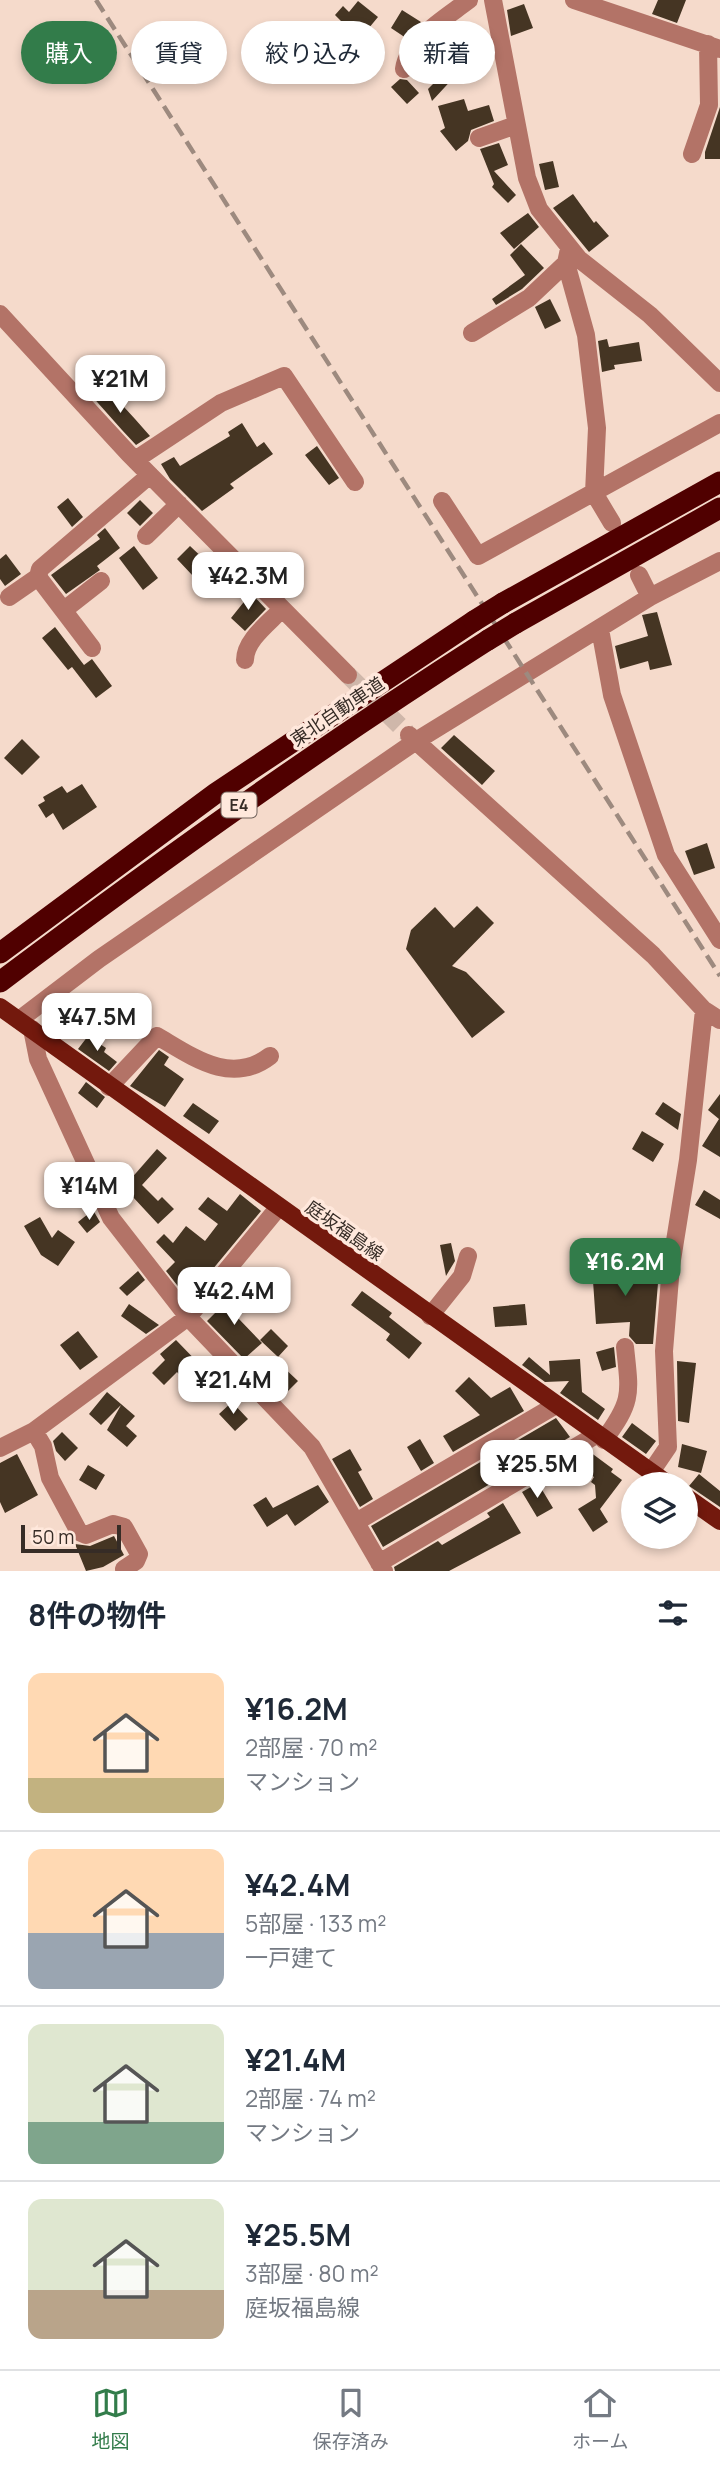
<!DOCTYPE html>
<html lang="ja">
<meta charset="utf-8">
<style>
:root{--surface:#fff;--page:#f2f2f3;--text:#1f2937;--muted:#747a83;--line:#e0e1e3;--accent:#327c4a}
body{margin:0;font-family:Manrope,"Noto Sans JP",sans-serif;background:var(--page);color:var(--text);height:100vh;display:flex;flex-direction:column;font-size:26px;white-space:nowrap}
*{box-sizing:border-box;margin:0}
p{font-size:23px;color:var(--muted)}
.icon{flex:none;width:38px;height:38px;fill:none;stroke:currentColor;stroke-width:2;stroke-linecap:round;stroke-linejoin:round}
.map{position:relative;height:1571px;overflow:hidden}
.side{display:flex;flex-direction:column;background:var(--surface);flex:1}
.side>*{flex:none}
.guide{position:absolute;left:21px;top:21px;width:679px;height:63px;display:flex;gap:14px}
.controls{position:absolute;left:621px;top:1472px;display:grid;gap:14px}
.controls a{display:grid;place-items:center;width:77px;height:77px;border-radius:50%;background:var(--surface);box-shadow:0 4px 10px #0003;font-size:35px}
.scale{position:absolute;left:21px;bottom:18px;width:100px;box-sizing:border-box;padding-left:7px;border:4px solid #362c26;border-top:0;font-size:19px;line-height:24px;white-space:nowrap;color:#362c26;-webkit-text-stroke:5px #ffe8dc;paint-order:stroke}
.price{position:absolute;translate:-50% -60px;padding:0 16px;border-radius:14px;background:#fff;color:#222;font-size:23px;line-height:46px;filter:drop-shadow(0 2px 4px #0008)}
.price::after{content:'';position:absolute;left:50%;top:42px;width:21px;height:16px;margin-left:-10px;background:inherit;clip-path:polygon(0 0,100% 0,50% 100%)}
.price.selected{background:var(--accent);color:#fff}
ul{padding:0;list-style:none}
li{display:flex;align-items:center;gap:21px;height:175px;padding:0 28px}
li+li{border-top:2px solid var(--line)}
li span{display:grid;place-items:center;flex:none;width:196px;height:140px;border-radius:14px;color:#555}
li>.icon{margin-inline-start:auto}
span .icon{width:84px;height:84px;fill:#fffc;stroke-width:1}
li b{font-size:30px}
h2{display:flex;justify-content:space-between;align-items:center;height:84px;padding:0 28px;font-size:30px}
.tag{padding:0 24px;border-radius:32px;background:var(--surface);box-shadow:0 4px 10px #0003;font-size:24px;line-height:63px}
.tag.selected{background:var(--accent);color:#fff}
.tabs{display:flex;justify-content:space-around;align-items:center;height:98px;border-top:2px solid var(--line);background:var(--surface);font-size:19px;color:var(--muted)}
.tabs a{display:grid;justify-items:center;gap:4px}
.tabs .selected{color:var(--accent)}
.map>svg:first-child{display:block}
</style>
<div class="map">
<svg width="720" height="1571" viewBox="0 0 720 1571">
<rect width="100%" height="100%" fill="#f5dacb"/>
<path fill="#453523" d="M658,0H686L677,23L652,14Z
M358,1L378,17L359,40L339,24L341,21L335,15L343,6L349,12Z
M524,4L533,28L511,36L507,10Z
M402,10L421,22L406,38L391,28Z
M462,22L477,36L486,48L482,51L493,62L477,78H473L452,58L457,74L432,101L428,89L436,81L418,62Z
M400,79L407,80L419,93L407,104L391,87Z
M464,99L468,111L489,105L494,121L471,130L468,141L456,151L440,131L445,128L438,106Z
M720,107V159H705V152Z
M499,143L508,165L494,171L516,195L508,203L492,187L494,184L480,149Z
M553,161L559,187L545,190L539,164Z
M573,194L594,223L596,221L609,236L589,252L553,208Z
M528,213L539,227L514,249L500,233Z
M521,244L544,268L522,289L496,305L492,299L525,275L510,255Z
M550,299L561,321L545,329L535,307Z
M607,339L609,347L639,342L642,361L614,365L615,369L602,372L598,341Z
M102,383L135,419L150,436L136,445L122,430L90,394Z
M242,423L257,447L264,442L273,454L230,484L234,488L202,511L170,479L161,464L174,457L180,466L230,436L228,432Z
M317,446L339,478L329,485L305,455Z
M68,498L83,517L72,527L57,507Z
M140,500L153,513L140,526L127,513Z
M105,528L120,548L97,566L100,570L66,594L51,575L100,539L97,535Z
M134,546L158,578L143,590L119,558Z
M190,546L207,562L193,576L177,559Z
M6,554L21,574L5,586L0,579V559Z
M251,593L266,609L245,631L231,618Z
M657,612L672,665L650,670L648,661L620,669L615,646L648,636L642,615Z
M55,627L84,665L92,659L112,686L96,698L72,667L68,670L42,638Z
M454,735L495,771L482,785L441,748Z
M22,739L40,757L22,775L4,758Z
M82,784L97,807L63,830L53,813L46,818L38,805L45,801L43,797L62,786L67,793Z
M707,843L715,868L694,875L685,851Z
M477,906L494,923L452,966L466,972L505,1012L472,1038L406,949L411,930L435,907L454,928Z
M88,1036L106,1048L104,1052L117,1062L109,1071L78,1049Z
M159,1050L169,1057L164,1065L184,1079L165,1107L130,1086Z
M86,1082L105,1097L97,1108L78,1093Z
M720,1094V1157L702,1146L719,1119L708,1110Z
M663,1102L681,1114L678,1130L655,1114Z
M193,1103L219,1121L209,1134L183,1116Z
M642,1131L664,1144L653,1162L632,1149Z
M157,1149L167,1158L142,1185L158,1201L162,1197L174,1209L158,1224L132,1196L124,1205L115,1197Z
M704,1190L720,1200V1219L695,1205Z
M240,1194L261,1211L188,1299L166,1271L175,1262L156,1242L164,1234L173,1243L186,1226L205,1241L218,1224L198,1209L208,1197L227,1211Z
M93,1210L100,1222L87,1233L78,1222Z
M40,1217L52,1238L58,1230L75,1242L58,1266L41,1255L24,1226Z
M451,1243L455,1261L446,1276L440,1245Z
M599,1250H625V1279L637,1278L638,1283H658L653,1344H636L629,1336L630,1322L596,1324L593,1281L600,1280Z
M138,1271L145,1280L127,1296L119,1288Z
M362,1291L392,1313L389,1317L422,1343L409,1359L386,1340L390,1334L351,1305Z
M228,1294L245,1310L238,1318L262,1343L244,1359L207,1321L221,1307L219,1305Z
M129,1304L159,1325L146,1334L121,1316Z
M525,1304L527,1325L495,1327L493,1307Z
M271,1329L288,1346L278,1357L260,1340Z
M78,1331L98,1357L80,1370L60,1345Z
M176,1340L207,1372L191,1387L177,1372L164,1385L152,1373L165,1360L160,1354Z
M614,1347L616,1367L602,1371L596,1352Z
M529,1357L550,1375L549,1361L580,1359L582,1392L605,1409L598,1420L560,1393L569,1381L545,1382L522,1365Z
M677,1361L696,1363L689,1423L678,1421Z
M280,1364L298,1381L281,1398L269,1386L276,1378L271,1374Z
M469,1377L491,1398L510,1387L524,1411L453,1452L443,1436L480,1415L455,1391Z
M107,1392L135,1416L126,1426L137,1436L127,1447L107,1430L121,1405L101,1425L89,1414Z
M232,1402L248,1419L235,1431L219,1414Z
M556,1418L570,1437L383,1547L371,1526Z
M632,1423L656,1441L646,1454L622,1437Z
M62,1432L78,1448L65,1461L56,1451L53,1441Z
M420,1439L434,1463L421,1471L407,1447Z
M682,1444L707,1451L701,1473L678,1467Z
M350,1449L362,1470L358,1472L373,1499L360,1507L332,1459Z
M590,1452L613,1469L611,1472L622,1480L600,1509L608,1522L593,1532L578,1509L596,1498L595,1485L591,1482L594,1477L577,1465Z
M17,1454L38,1495L5,1513L0,1502V1463Z
M88,1465L105,1475L96,1490L79,1480Z
M699,1474L720,1491V1507L689,1486Z
M538,1483L553,1508L537,1517L522,1492Z
M318,1485L329,1502L295,1526L287,1514L267,1527L253,1505L266,1497L273,1508Z
M503,1503L521,1533L449,1571H395L394,1567L438,1541L442,1545L490,1517L487,1513Z
M114,1536L124,1555L103,1567L86,1571L75,1544L90,1546Z"/>
<g fill="none" stroke-linecap="round" stroke-linejoin="round">
<path stroke="#cfb7aa" stroke-width="18" stroke-dasharray="18 9" stroke-linecap="butt" d="M348,675L407,733"/>
<path stroke="#b37367" stroke-width="18" d="M493,0L527,178L539,209L579,259L650,315L720,383
M574,0L720,49
M404,69C408,39 447,17 469,0
M479,138L516,125
M692,154L709,105L708,44
M569,249L566,263L586,335L597,428L594,493L612,523
M0,314L129,454L348,675
M472,333L529,298L566,263
M135,460L221,403L284,376L355,482
M442,501L478,556L720,423
M146,536L179,504
M639,575L650,597
M38,577L92,648
M9,597L38,577L40,569L150,475
M64,610L101,581
M600,629L612,695L666,855L720,940
M245,660C245,640 269,623 282,609
M409,735L653,955L704,1010L720,1020
M19,1020L99,959L416,741L650,597L720,561
M32,1029L38,1059L111,1218L188,1317L312,1447L384,1571
M109,1087L157,1036C193,1057 231,1086 270,1056
M430,1316L462,1276L468,1256
M34,1431L43,1446L50,1478L79,1532L86,1535L113,1524L124,1527L139,1554L136,1561L124,1569
M604,1440C633,1401 630,1394 625,1347
M0,1448L34,1431L188,1317L278,1208
M651,1472L668,1447L664,1351L671,1266L688,1160L704,1010
M356,1522L556,1405
M379,1563L596,1435"/>
<path stroke="#73190d" stroke-width="18" d="M0,1007L668,1484
M686,1497L720,1521"/>
<path stroke="#500000" stroke-width="21" d="M503,603L720,482
M516,623L720,508
M0,953L216,793L474,621
M0,982C159,862 320,747 488,640"/>
<path stroke="#9d8a7f" stroke-width="4.5" stroke-dasharray="14 7" stroke-linecap="butt" d="M96,0L720,976"/>
<path stroke="#500000" stroke-width="21" d="M474,621L503,603
M488,640L516,623"/>
</g>
<g text-anchor="middle" dominant-baseline="central" stroke-width="7" stroke-linejoin="round" paint-order="stroke">
<rect fill="#ffe8dc" stroke="#72645d" stroke-width="2" x="221.5" y="792.5" width="35" height="25" rx="5"/>
<g font-size="16" font-weight="bold" fill="#362c26">
<text x="239" y="805">E4</text>
</g>
<g font-size="18" fill="#362c26" stroke="#ffe8dc">
<text transform="translate(337 711) rotate(-34)">東北自動車道</text>
<text transform="translate(345 1230) rotate(35)">庭坂福島線</text>
</g>
</g>
</svg>
<div class="controls">
<a><svg class="icon" aria-label="layers" viewBox="0 0 24 24"><path d="M12 4l9 5-9 5-9-5zM3 14l9 5 9-5"/></svg></a>
</div>
<div class="scale">50 m</div>
<b class="price" style="left:120px;top:415px">¥21M</b>
<b class="price" style="left:248px;top:612px">¥42.3M</b>
<b class="price" style="left:97px;top:1053px">¥47.5M</b>
<b class="price" style="left:89px;top:1222px">¥14M</b>
<b class="price selected" style="left:625px;top:1298px">¥16.2M</b>
<b class="price" style="left:234px;top:1327px">¥42.4M</b>
<b class="price" style="left:233px;top:1416px">¥21.4M</b>
<b class="price" style="left:537px;top:1500px">¥25.5M</b>
<div class="guide">
<a class="tag selected">購入</a>
<a class="tag">賃貸</a>
<a class="tag">絞り込み</a>
<a class="tag">新着</a>
</div>
</div>
<section class="side">
<h2>8件の物件<svg class="icon" aria-label="filters" viewBox="0 0 24 24"><path d="M4 7h16M4 17h16"/><circle cx="9" cy="7" r="2"/><circle cx="15" cy="17" r="2"/></svg></h2>
<ul>
<li><span style="background:linear-gradient(#ffd9b3 75%,#c2b280 0)"><svg class="icon" aria-label="home" viewBox="0 0 24 24"><path d="M3 11l9-7 9 7M6 9v11h12V9"/></svg></span><div><b>¥16.2M</b><p>2部屋 · 70 m²</p><p>マンション</p></div></li>
<li><span style="background:linear-gradient(#ffd9b3 60%,#9aa5b1 0)"><svg class="icon" aria-label="home" viewBox="0 0 24 24"><path d="M3 11l9-7 9 7M6 9v11h12V9"/></svg></span><div><b>¥42.4M</b><p>5部屋 · 133 m²</p><p>一戸建て</p></div></li>
<li><span style="background:linear-gradient(#dfe7d0 70%,#7fa58c 0)"><svg class="icon" aria-label="home" viewBox="0 0 24 24"><path d="M3 11l9-7 9 7M6 9v11h12V9"/></svg></span><div><b>¥21.4M</b><p>2部屋 · 74 m²</p><p>マンション</p></div></li>
<li><span style="background:linear-gradient(#dfe7d0 65%,#b9a48a 0)"><svg class="icon" aria-label="home" viewBox="0 0 24 24"><path d="M3 11l9-7 9 7M6 9v11h12V9"/></svg></span><div><b>¥25.5M</b><p>3部屋 · 80 m²</p><p>庭坂福島線</p></div></li>
</ul>
</section>
<nav class="tabs">
<a class="selected"><svg class="icon" aria-label="map" viewBox="0 0 24 24"><path d="M3 6l6-2 6 2 6-2v14l-6 2-6-2-6 2zM9 4v14M15 6v14"/></svg>地図</a>
<a><svg class="icon" aria-label="saved" viewBox="0 0 24 24"><path d="M7 4h10v16l-5-4-5 4z"/></svg>保存済み</a>
<a><svg class="icon" aria-label="home" viewBox="0 0 24 24"><path d="M3 11l9-7 9 7M6 9v11h12V9"/></svg>ホーム</a>
</nav>
